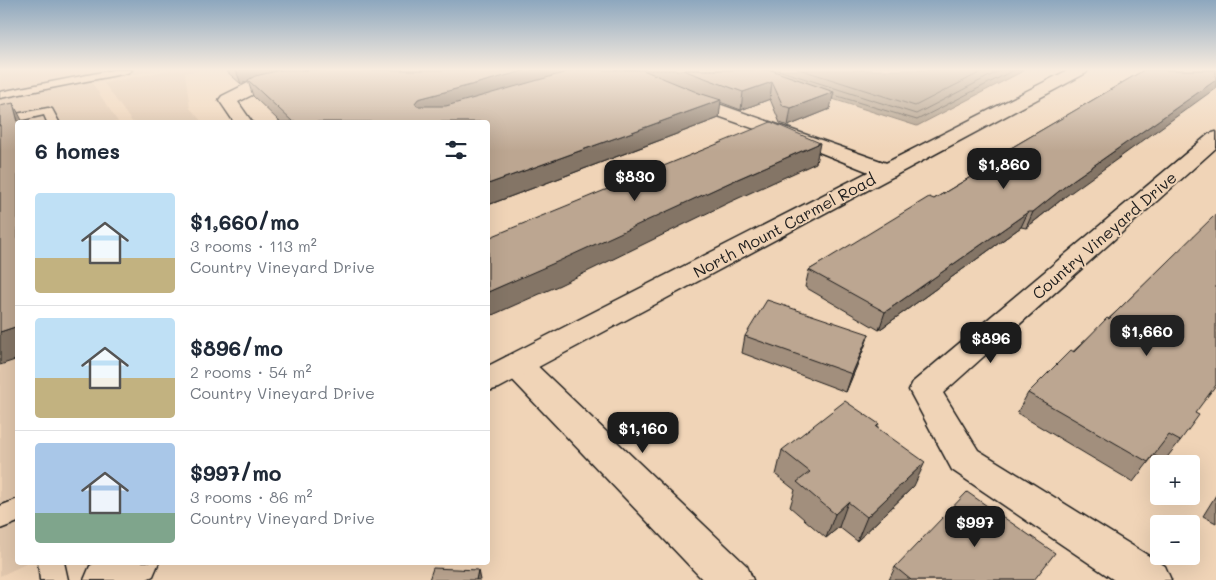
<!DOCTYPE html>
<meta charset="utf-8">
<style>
:root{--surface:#fff;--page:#f6f6f7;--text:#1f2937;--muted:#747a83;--line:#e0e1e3;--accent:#1c1c1c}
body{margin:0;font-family:Mali,sans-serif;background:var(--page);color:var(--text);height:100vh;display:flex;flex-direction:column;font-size:19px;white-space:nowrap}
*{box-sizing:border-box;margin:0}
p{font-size:16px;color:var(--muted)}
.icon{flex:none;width:28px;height:28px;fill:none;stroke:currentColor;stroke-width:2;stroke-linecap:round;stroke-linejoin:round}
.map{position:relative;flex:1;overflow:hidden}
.details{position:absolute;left:15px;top:120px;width:475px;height:445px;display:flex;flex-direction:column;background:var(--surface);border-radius:5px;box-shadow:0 5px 20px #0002}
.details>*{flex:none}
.controls{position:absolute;left:1150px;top:455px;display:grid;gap:10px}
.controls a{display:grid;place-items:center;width:50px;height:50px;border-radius:5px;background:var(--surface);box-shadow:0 5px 20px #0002;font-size:25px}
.price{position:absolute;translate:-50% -42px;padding:0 11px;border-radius:10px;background:var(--accent);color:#fff;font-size:16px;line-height:32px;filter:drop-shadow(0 1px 2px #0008)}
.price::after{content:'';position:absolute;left:50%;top:30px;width:15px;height:11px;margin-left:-8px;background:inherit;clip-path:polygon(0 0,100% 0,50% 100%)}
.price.current{background:#222;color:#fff}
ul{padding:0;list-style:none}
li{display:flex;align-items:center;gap:15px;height:125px;padding:0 20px}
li+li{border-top:1px solid var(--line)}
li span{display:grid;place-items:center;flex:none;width:140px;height:100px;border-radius:5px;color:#555}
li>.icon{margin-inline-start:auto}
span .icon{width:60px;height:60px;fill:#fffc;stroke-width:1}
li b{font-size:21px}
h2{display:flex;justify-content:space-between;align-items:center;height:60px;padding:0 20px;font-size:21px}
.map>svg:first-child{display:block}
</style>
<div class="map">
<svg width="1216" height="580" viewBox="0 0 1216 580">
<rect width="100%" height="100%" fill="#f0d4b7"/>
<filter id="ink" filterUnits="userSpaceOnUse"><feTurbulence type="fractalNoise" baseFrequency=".02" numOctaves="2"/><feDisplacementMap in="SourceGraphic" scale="10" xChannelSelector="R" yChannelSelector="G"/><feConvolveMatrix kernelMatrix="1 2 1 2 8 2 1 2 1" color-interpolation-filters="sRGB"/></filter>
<g filter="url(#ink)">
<path fill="#e0c6ac" d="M0,70H156L92,83L118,122H18V562L28,563L0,576Z
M169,70H199L185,73L190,108L202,122H132L104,83Z"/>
<path fill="#a4937f" stroke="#6e6357" d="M742,70H1025L917,126Z"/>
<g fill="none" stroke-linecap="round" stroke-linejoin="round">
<path stroke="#524c44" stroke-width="1" d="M778,70L916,114L1001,70
M802,70L915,106L985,70
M834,95L917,120L1014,70"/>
<defs>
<path id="lane" d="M113,70H132L127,73L0,98V92Z
M48,108L52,109L59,122H47L44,115L0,125V117Z
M18,499V522L0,529V506Z
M38,562H64L68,580H40Z"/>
<path id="street" d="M305,70H331L329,73L260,91L238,102L252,122H234L219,100L222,96L248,83Z
M615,70H636L710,101L895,166L898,171L895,176L887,177L879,176L804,146L698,109L617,73Z
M1216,132V148L943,393L978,450L1165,566L1171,580H1114L952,470L909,390L913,382L1209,134Z
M517,354L528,357L747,566L753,580H703L506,373L501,365L506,357Z"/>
<path id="secondary" d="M1068,70H1088L1086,73L499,388L488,391V366Z
M96,562H159L153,576L145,580H84L90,566Z"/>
</defs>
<use href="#lane" stroke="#1c1c1c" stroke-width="3"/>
<use href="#street" stroke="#1c1c1c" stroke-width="3"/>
<use href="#secondary" stroke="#1c1c1c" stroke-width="3"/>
<use href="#lane" fill="#f0d4b7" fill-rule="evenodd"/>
<use href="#street" fill="#f0d4b7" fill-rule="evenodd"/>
<use href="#secondary" fill="#f0d4b7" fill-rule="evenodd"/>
</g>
<path fill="#a28f7d" stroke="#1c1c1c" d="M225,70H771L830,109L788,126L780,123L770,99L741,110L720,102L719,118L488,205V122H280L253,96L248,81L241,84Z
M1144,70L1066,196L1026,228L1021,227L879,330L805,287L809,270L934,199L997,161L999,155Z
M1200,231L1195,413L1180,441L1164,461L1154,455L1133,482L1017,413L1028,393L1117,311Z
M869,334L863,351L846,392L742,353L745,336Z
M879,424L877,428L914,486L857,541L839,527L826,538L790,507L795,490L776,475L782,450Z
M1216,495V523L1203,516Z
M895,567L1035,580H889Z"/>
<path fill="#847466" stroke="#1c1c1c" d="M236,70H298L248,80V81L241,84Z
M527,70H588L421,116L415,103L418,99Z
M1216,80V88L1066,196L1026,228L1033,212L1073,180Z
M772,82L770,99L741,110L743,92Z
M834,92L830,109L788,126L791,108Z
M721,100L719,118L488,205V184Z
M13,103L23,122H18Z
M820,143L816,163L730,202L560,285L488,317V292L733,181Z
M1028,212L1021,227L879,330L885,312Z
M18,326V359L0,365V332Z
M869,334L863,351L846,392L852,374Z
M925,462L914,486L857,541L867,517Z
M848,502L839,527L826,538L835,514Z
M478,570L480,580H476Z"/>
<path fill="#bca691" stroke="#1c1c1c" d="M281,70H527L418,99L415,103L417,106H446L574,70H643L699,93L721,100L488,184V122H293L248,80L255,76Z
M683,70H771L834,92L791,108L783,106L772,82L743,92Z
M1144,70H1216V80L1073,180L1033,212H1028L885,312L809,270L929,197L934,199L1004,157L999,155Z
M13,103L18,122V326L0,332V106Z
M771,122L820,143L733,181L559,261L488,292V238Z
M1216,214V385L1195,413L1199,415L1180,441L1169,435L1148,462L1028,393L1071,350L1074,352L1107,318L1109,319L1117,311Z
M767,300L869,334L852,374L745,336Z
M845,401L879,424L876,427L925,462L867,517L848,502L835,514L797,482L810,472L782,450Z
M967,492L1055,553L1034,580H911L895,567Z
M433,568L478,570L476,580H429Z"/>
</g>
<linearGradient id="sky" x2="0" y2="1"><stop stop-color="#8da7be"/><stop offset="0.46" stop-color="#f8ecdf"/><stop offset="1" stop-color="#f8ecdf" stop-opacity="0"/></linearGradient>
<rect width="1216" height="151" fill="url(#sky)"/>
<g text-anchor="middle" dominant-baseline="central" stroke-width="4" stroke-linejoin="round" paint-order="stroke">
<g font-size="16" fill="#1c1c1c" stroke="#f0d4b7">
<text transform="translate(784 225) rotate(-28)">North Mount Carmel Road</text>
<text transform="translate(1104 235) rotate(-41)">Country Vineyard Drive</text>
</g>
</g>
</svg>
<div class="controls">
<a>+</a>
<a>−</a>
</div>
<b class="price" style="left:1004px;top:190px">$1,860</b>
<b class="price" style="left:635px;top:202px">$830</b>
<b class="price current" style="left:1147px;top:357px">$1,660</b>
<b class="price" style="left:991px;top:364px">$896</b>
<b class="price" style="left:643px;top:454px">$1,160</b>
<b class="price" style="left:975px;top:548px">$997</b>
<section class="details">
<h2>6 homes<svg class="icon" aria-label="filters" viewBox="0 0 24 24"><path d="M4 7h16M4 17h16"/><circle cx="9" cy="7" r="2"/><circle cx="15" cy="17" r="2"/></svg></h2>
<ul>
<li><span style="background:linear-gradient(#bfe0f5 65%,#c2b280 0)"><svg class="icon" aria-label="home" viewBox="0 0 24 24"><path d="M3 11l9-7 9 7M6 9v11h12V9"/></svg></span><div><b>$1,660/mo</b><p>3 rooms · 113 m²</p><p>Country Vineyard Drive</p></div></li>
<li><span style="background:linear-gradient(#bfe0f5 60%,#c2b280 0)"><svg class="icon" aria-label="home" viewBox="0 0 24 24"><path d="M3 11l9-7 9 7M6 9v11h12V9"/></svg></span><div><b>$896/mo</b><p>2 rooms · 54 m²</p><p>Country Vineyard Drive</p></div></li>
<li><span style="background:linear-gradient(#a9c7e8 70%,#7fa58c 0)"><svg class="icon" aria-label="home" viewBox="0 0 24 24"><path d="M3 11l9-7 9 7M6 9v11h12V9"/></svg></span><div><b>$997/mo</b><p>3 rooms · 86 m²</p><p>Country Vineyard Drive</p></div></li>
</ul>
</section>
</div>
